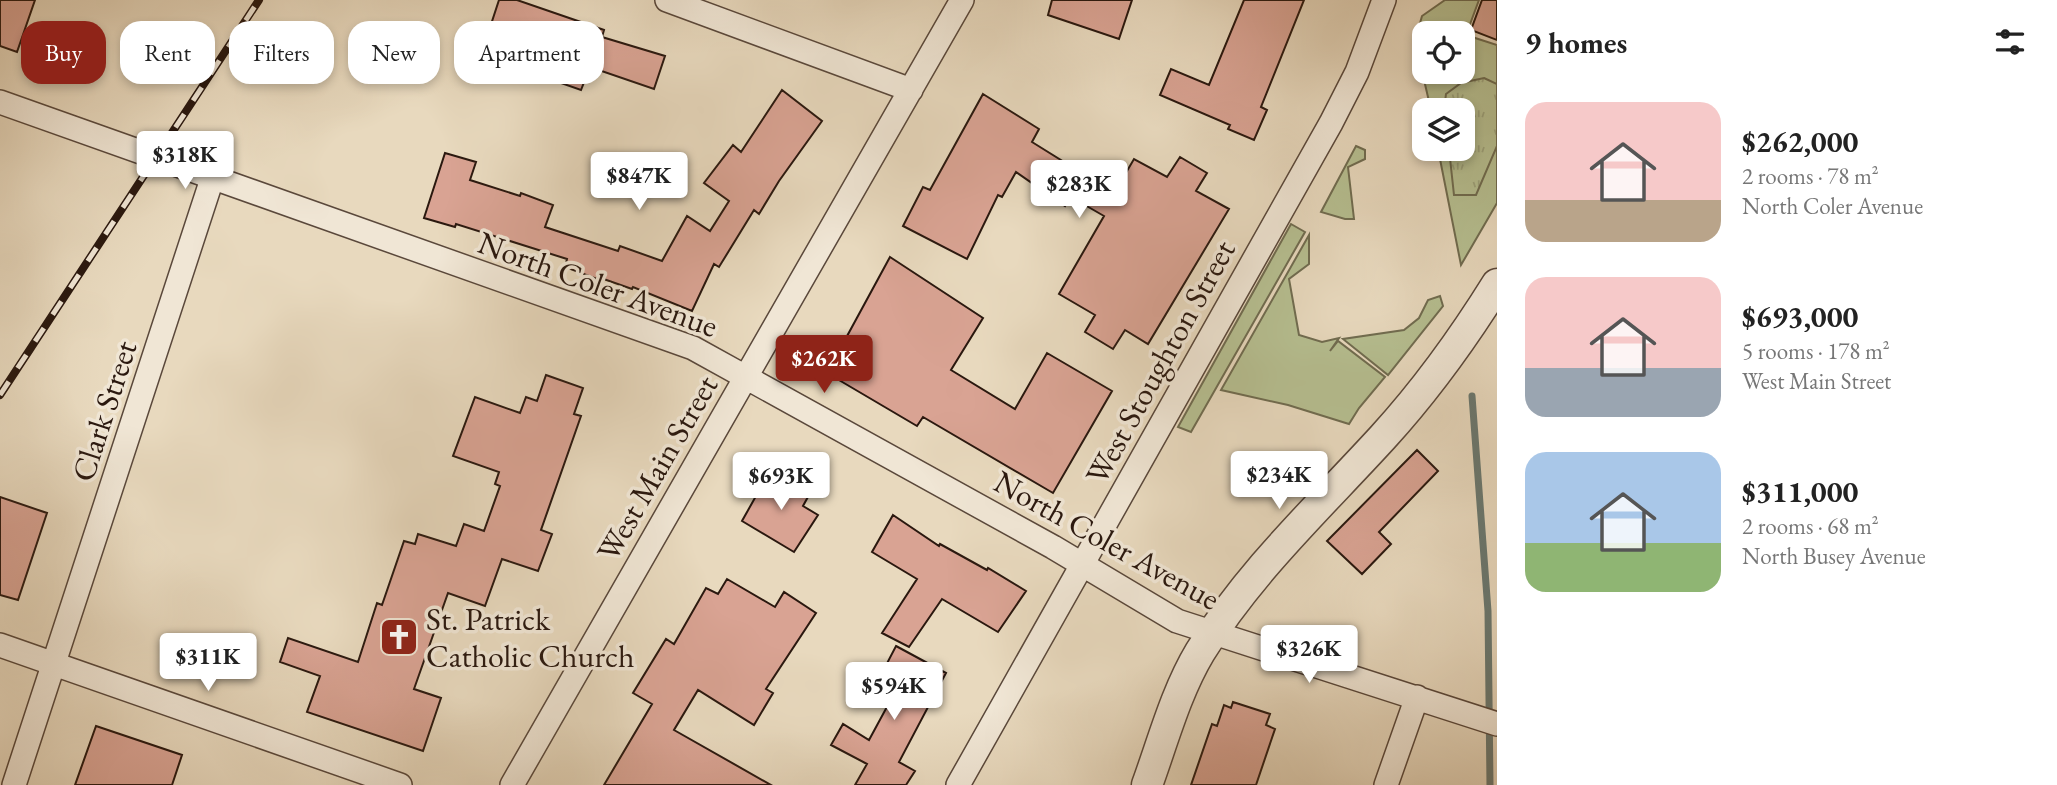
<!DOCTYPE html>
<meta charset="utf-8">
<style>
:root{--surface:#fff;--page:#f6f6f6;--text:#222;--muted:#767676;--accent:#8f2418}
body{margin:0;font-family:"EB Garamond",serif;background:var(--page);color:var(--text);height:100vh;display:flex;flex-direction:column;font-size:26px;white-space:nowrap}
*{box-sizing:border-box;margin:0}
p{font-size:23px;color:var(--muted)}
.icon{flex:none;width:38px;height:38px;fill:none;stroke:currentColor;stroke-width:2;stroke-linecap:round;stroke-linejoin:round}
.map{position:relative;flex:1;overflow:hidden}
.drawer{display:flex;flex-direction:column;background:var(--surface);width:560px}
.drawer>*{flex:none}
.banner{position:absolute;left:21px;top:21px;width:665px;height:63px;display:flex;gap:14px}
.controls{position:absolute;left:1412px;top:21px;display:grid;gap:14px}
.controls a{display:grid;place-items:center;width:63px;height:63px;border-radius:14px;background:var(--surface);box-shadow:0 4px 10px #0003;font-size:35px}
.price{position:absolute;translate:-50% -60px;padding:0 16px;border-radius:7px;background:#fff;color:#222;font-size:23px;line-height:46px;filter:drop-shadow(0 2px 4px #0008)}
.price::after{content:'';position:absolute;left:50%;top:42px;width:21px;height:16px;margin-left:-10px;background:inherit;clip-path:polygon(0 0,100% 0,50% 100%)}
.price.active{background:var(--accent);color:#fff}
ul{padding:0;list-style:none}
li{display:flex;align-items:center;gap:21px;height:175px;padding:0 28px}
li span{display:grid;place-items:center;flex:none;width:196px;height:140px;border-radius:21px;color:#555}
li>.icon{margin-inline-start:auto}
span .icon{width:84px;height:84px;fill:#fffc;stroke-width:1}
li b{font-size:30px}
h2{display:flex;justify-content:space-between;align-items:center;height:84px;padding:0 28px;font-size:30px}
.pill{padding:0 24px;border-radius:21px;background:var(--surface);box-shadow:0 4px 10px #0003;font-size:24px;line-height:63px}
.pill.active{background:var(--accent);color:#fff}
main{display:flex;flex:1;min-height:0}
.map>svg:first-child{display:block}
</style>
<main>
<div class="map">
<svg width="1497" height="785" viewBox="0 0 1497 785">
<defs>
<pattern id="park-tufts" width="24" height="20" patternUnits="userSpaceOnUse" patternTransform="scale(1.75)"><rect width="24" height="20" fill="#b6bf91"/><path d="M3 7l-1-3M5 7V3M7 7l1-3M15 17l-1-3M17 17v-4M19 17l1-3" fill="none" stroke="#9da37c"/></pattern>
</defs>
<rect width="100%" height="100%" fill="#e8d9be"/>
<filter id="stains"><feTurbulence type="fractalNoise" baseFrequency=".00286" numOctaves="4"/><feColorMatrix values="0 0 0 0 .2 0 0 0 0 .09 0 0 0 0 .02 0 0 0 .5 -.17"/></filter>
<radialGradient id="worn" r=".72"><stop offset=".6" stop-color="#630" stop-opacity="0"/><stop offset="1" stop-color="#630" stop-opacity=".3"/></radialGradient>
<path fill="#b6bf91" stroke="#706c50" stroke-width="2" fill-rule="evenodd" d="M1445,0H1479L1466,35L1497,45V203L1461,265L1438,149H1463V110H1431L1415,41L1422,16ZM1424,33H1463V72H1424Z
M1356,146L1365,150V159L1348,167L1354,219H1345L1321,212Z
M1291,224L1305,232L1191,432L1178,427Z
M1309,235V264L1289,279L1299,335L1322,342L1339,338L1330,351L1338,341L1385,377L1359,408L1349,424L1288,405L1221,390Z
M1440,296L1443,306L1388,375L1343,339L1404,330L1419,318L1428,300Z"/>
<path fill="url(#park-tufts)" stroke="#706c50" stroke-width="2" d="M1484,78L1497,84V146L1476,195H1454L1449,149H1463V110H1444L1446,94L1461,83Z"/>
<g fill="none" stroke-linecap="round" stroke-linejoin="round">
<path stroke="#6b7971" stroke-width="7" d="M1472,396L1488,611L1490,785"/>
</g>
<path fill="#d9a393" stroke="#2a180f" stroke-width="2" d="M0,0H35L17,52L0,46Z
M499,0H517L604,30L602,37L665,56L654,89L590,67L581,90L481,55Z
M1052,0H1132L1119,39L1048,15Z
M1244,0H1304L1261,107L1267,110L1254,140L1228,129L1230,125L1160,95L1171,69L1209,85Z
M1482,0H1497V40L1471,30Z
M782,90L822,121L779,181L759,214L754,210L719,267L714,264L692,311L633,287L632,289L598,277L597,279L565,267L567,259L456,224L455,227L424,218L445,153L476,162L470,180L520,196L521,193L553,205L545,227L618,251L620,246L662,261L687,216L710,231L729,201L704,183L733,145L741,152Z
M983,94L1039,129L1032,142L1114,193L1134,159L1167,177L1180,157L1207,173L1196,191L1229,209L1148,344L1125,330L1113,349L1085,332L1095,315L1059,294L1104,216L1071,197L1065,206L1016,172L1002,197L998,195L967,259L903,226L923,187L930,190Z
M890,257L983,318L951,370L1015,409L1047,353L1112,391L1053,493L923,417L917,426L827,373Z
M546,375L583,388L574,414L581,416L541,530L552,534L538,571L502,559L485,606L448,593L414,689L441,698L423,751L307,712L320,676L280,662L288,638L358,662L377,603L382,605L404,541L415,544L418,534L456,546L464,524L484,531L500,486L495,484L499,472L453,456L475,397L520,413L526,397L537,401Z
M1417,450L1438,471L1379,532L1391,544L1362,574L1327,541Z
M770,471L809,495L803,506L818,515L794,552L742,521Z
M0,497L47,513L18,600L0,595Z
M893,515L939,546L940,544L987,570L988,568L1026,591L998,632L942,599L909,647L882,633L917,579L872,552Z
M727,579L775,607L784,592L816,613L766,689L773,693L754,725L698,690L674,730L771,785H604L652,704L633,693L666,639L674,644L706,588L718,594Z
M896,646L946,673L899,762L915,771L906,785H855L867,764L831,745L843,724L869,740L901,681L883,671Z
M1233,702L1270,714L1266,725L1275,729L1256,785H1191L1212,724L1217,726L1224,705L1231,708Z
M96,726L182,755L172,785H75Z"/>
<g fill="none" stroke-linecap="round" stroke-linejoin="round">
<defs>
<path id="minor" d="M667,0L911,90
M0,102L693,348L1053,547L1177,621L1497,724
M0,645L400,785
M14,785L212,179
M512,785L962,0
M958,785L1331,123L1357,72L1384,0
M1386,785L1417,697"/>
<path id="tertiary" d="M1147,785C1163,741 1176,692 1200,652C1250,571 1319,507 1383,437C1425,391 1464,337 1497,284"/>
</defs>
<use href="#minor" stroke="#5a483b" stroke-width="26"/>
<use href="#tertiary" stroke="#5a483b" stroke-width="33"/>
<use href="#minor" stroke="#f0e6d5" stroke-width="23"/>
<use href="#tertiary" stroke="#f0e6d5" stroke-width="30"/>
<defs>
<path id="rail" d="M0,395L259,0"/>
</defs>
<use href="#rail" stroke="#2a180f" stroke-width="8"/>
<use href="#rail" stroke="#f0e6d5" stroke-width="5" stroke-dasharray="16" stroke-linecap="butt"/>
</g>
<defs>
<symbol id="church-square" viewBox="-11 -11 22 22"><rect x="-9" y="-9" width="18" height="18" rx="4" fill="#8f2418" stroke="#f0e6d5"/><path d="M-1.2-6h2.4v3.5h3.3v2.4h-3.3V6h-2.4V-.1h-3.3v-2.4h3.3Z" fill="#fff"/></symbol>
</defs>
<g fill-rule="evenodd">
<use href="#church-square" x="377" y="615" width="44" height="44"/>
</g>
<g text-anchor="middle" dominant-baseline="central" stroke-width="7" stroke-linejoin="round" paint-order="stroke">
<g font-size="32" fill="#2a180f" stroke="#f0e6d5">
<text transform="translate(598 284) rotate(20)">North Coler Avenue</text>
<text transform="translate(1160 362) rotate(-61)">West Stoughton Street</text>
<text transform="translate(104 411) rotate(-72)">Clark Street</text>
<text transform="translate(657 468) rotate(-60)">West Main Street</text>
<text transform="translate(1107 540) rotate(29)">North Coler Avenue</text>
</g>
<g font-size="32" fill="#2a180f" stroke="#f0e6d5" text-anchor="start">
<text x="426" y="619">St. Patrick<tspan x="426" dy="37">Catholic Church</tspan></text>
</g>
</g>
<rect width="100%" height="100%" filter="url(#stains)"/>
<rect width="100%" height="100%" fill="url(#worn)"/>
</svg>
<div class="controls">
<a><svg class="icon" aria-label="locate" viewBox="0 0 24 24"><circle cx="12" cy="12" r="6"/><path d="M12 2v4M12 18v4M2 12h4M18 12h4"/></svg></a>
<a><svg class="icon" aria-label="layers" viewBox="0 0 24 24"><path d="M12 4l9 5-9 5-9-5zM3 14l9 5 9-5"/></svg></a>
</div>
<b class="price" style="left:185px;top:191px">$318K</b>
<b class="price" style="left:639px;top:212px">$847K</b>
<b class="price" style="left:1079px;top:220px">$283K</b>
<b class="price active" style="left:824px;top:395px">$262K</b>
<b class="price" style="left:1279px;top:511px">$234K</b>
<b class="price" style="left:781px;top:512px">$693K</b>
<b class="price" style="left:1309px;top:685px">$326K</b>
<b class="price" style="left:208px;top:693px">$311K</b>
<b class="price" style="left:894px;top:722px">$594K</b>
<div class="banner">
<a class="pill active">Buy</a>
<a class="pill">Rent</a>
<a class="pill">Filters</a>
<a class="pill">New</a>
<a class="pill">Apartment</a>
</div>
</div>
<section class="drawer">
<h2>9 homes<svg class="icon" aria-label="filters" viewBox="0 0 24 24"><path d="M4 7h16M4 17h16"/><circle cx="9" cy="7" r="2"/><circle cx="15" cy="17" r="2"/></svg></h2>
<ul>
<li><span style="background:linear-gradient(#f6c9c9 70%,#b9a48a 0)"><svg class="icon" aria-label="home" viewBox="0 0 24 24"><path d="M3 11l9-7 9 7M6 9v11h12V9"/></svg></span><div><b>$262,000</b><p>2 rooms · 78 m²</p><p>North Coler Avenue</p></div></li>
<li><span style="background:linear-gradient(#f6c9c9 65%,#9aa5b1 0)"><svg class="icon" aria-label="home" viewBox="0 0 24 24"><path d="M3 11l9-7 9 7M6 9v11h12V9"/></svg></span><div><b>$693,000</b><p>5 rooms · 178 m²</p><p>West Main Street</p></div></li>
<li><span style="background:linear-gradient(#a9c7e8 65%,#8fb573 0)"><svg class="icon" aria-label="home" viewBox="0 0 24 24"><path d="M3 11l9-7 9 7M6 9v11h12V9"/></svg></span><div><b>$311,000</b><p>2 rooms · 68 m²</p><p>North Busey Avenue</p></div></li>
</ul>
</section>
</main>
